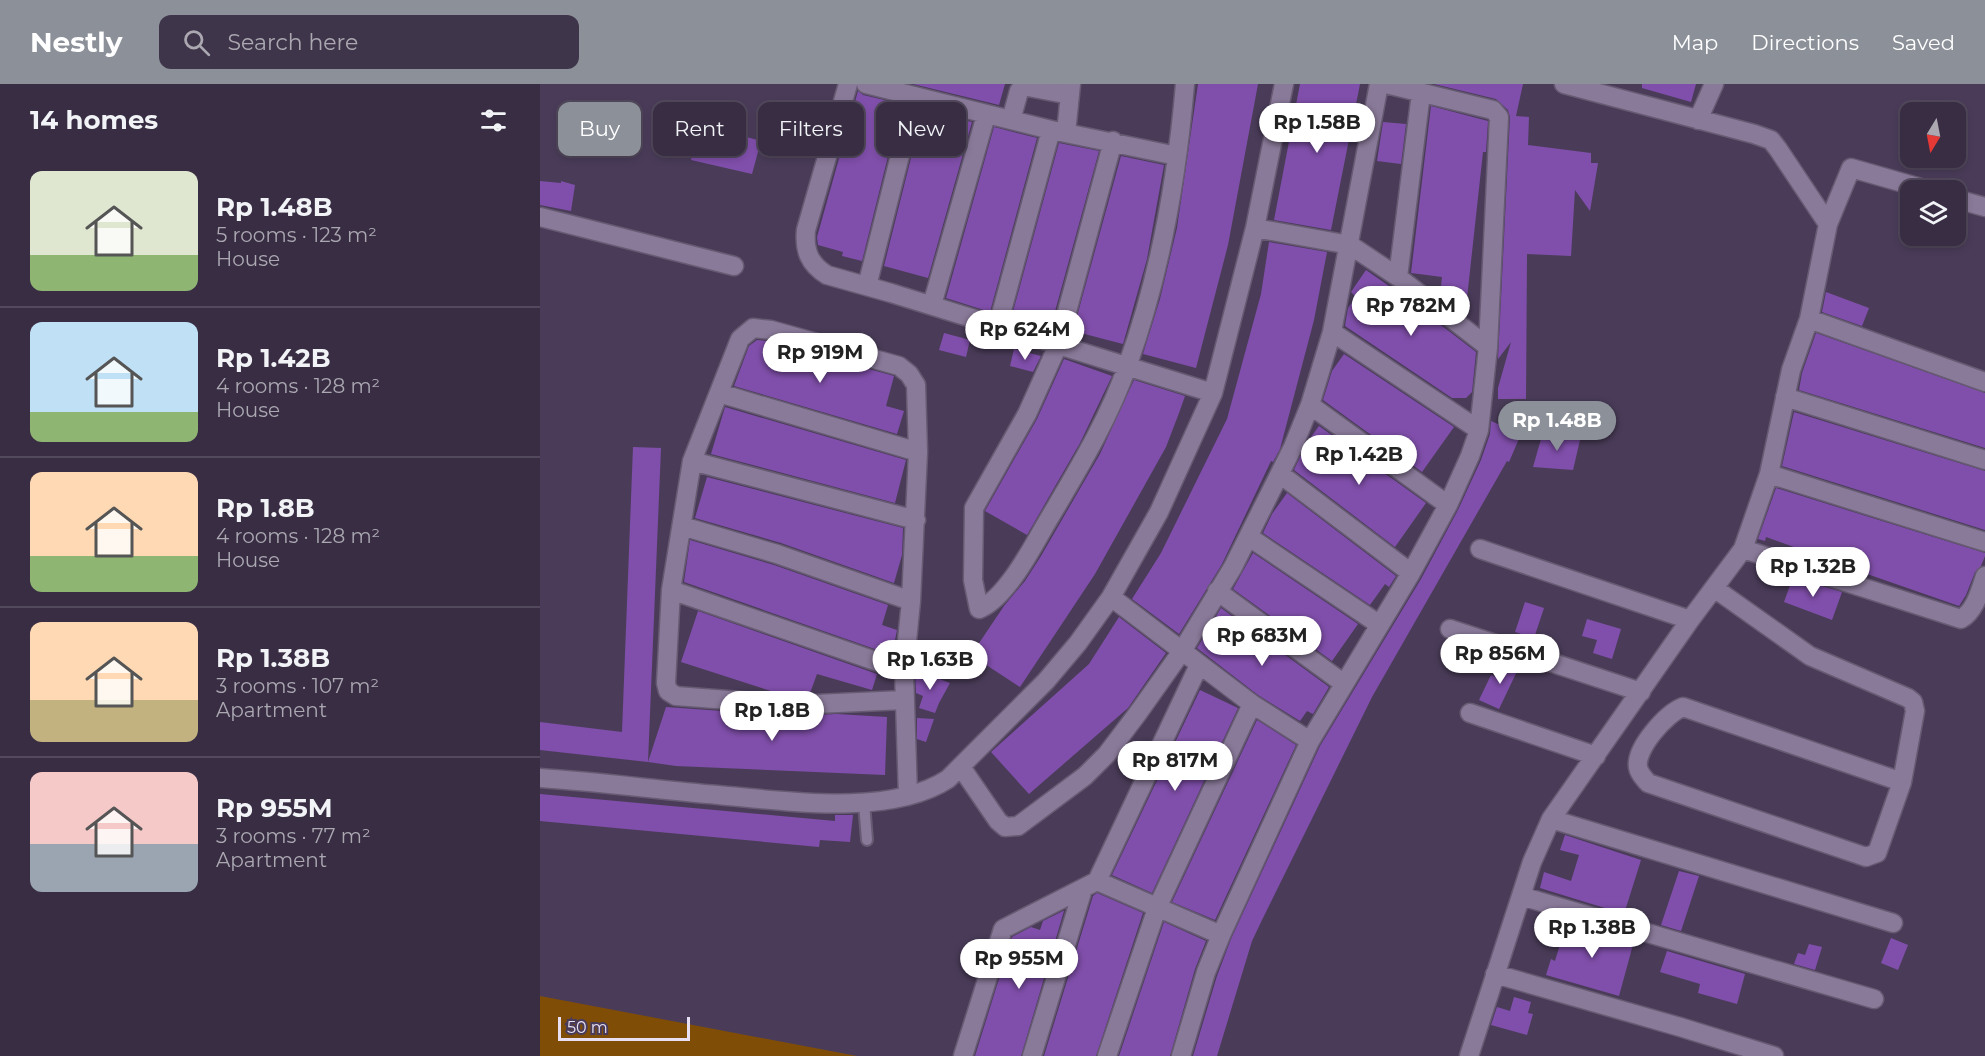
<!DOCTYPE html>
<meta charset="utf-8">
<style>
:root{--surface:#382d43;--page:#3f354a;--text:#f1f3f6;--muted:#aba8b2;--line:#52495c;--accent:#8c9099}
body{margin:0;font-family:Montserrat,sans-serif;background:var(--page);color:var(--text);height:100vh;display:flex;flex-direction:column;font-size:22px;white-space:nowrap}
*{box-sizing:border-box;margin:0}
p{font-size:20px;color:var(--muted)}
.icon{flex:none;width:33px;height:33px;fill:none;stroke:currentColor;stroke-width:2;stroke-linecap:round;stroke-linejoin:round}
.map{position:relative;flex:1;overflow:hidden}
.details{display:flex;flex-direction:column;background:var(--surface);width:540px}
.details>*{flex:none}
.top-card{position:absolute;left:18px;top:18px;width:570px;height:54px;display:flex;gap:12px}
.needle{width:39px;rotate:190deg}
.tools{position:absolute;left:1360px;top:18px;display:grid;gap:12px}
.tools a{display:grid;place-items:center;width:66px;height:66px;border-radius:12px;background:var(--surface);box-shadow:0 3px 9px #0003,0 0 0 2px var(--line);font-size:30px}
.scale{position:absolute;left:18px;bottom:15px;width:132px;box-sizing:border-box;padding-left:6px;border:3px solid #e8e0f2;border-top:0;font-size:16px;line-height:21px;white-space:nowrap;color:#e8e0f2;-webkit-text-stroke:4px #4a3c59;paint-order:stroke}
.price{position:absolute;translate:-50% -51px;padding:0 14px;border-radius:21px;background:#fff;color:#222;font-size:20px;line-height:39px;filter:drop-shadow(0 2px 3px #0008)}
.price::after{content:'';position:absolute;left:50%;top:36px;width:18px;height:14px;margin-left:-9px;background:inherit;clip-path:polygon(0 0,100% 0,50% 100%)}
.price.on{background:var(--accent);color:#fff}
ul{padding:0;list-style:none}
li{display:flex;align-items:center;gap:18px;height:150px;padding:0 30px}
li+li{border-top:2px solid var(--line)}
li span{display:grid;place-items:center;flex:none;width:168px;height:120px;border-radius:12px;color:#555}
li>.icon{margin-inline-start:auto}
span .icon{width:72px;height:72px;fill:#fffc;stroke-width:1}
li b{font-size:26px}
h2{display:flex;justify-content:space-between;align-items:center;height:72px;padding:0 30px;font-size:26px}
.tag{padding:0 21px;border-radius:12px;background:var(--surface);box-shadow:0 3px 9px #0003,0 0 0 2px var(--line);font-size:21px;line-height:54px}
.tag.on{background:var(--accent);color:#fff}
header{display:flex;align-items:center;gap:36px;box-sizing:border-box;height:84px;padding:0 30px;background:var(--accent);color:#fff}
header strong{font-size:28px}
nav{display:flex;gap:33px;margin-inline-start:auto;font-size:21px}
.search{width:420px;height:54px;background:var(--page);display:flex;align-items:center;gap:15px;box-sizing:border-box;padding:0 21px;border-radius:12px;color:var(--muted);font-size:22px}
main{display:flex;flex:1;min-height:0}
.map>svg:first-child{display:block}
</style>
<header>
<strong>Nestly</strong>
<div class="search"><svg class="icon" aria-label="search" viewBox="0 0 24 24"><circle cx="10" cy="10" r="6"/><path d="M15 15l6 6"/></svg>Search here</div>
<nav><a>Map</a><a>Directions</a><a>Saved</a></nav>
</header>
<main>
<section class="details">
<h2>14 homes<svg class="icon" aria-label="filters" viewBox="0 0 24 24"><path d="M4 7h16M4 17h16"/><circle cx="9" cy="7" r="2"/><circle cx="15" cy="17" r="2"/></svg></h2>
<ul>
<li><span style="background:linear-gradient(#dfe7d0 70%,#8fb573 0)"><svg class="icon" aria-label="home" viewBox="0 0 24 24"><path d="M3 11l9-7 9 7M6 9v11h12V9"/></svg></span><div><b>Rp 1.48B</b><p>5 rooms · 123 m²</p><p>House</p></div></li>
<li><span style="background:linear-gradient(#bfe0f5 75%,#8fb573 0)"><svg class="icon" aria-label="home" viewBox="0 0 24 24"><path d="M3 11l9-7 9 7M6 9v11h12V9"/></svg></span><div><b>Rp 1.42B</b><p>4 rooms · 128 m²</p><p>House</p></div></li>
<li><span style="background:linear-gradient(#ffd9b3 70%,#8fb573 0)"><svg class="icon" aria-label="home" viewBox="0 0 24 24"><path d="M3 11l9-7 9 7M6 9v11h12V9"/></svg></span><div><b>Rp 1.8B</b><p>4 rooms · 128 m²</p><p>House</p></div></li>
<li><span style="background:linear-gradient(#ffd9b3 65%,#c2b280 0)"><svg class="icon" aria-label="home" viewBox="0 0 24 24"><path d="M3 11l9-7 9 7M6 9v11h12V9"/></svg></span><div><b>Rp 1.38B</b><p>3 rooms · 107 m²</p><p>Apartment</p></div></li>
<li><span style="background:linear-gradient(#f6c9c9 60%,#9aa5b1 0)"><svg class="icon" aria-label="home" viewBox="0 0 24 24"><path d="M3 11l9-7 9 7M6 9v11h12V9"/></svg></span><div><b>Rp 955M</b><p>3 rooms · 77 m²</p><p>Apartment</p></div></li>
</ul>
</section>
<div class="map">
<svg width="1445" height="972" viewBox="0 0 1445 972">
<rect width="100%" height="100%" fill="#4a3c59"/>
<path fill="#804d07" d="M0,912L317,972H0Z"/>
<path fill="#804fab" d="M373,0H465L459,21Z
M658,0H718L688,161L656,284L603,270L620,215L637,144Z
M760,0H820L791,146L734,136Z
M894,0H983L976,32L989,33L988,61L1051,69V79H1058L1050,127L1035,106L1031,172L987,170L986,315H958V304L971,258L958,275L970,33L968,26L956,15Z
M1102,0H1156L1151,18L1102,4Z
M318,7L323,11L361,20L322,177L302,172L303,168L278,161L277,153Z
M55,20L74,24L69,46L50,39Z
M891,22L948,37L946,68H943L927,214L900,211L902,193L871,189Z
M383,26L432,38L388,194L344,182Z
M161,38L193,46L192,49L221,57L212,90L151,76Z
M843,38L866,40L861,80L837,77Z
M454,43L497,54L450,228L406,214Z
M519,59L559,67L511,242L497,238L496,242L471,235Z
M581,72L624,81L607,175L583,260L533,247Z
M0,97L21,99V97L35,101L31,127L0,121Z
M729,158L787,168L774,236L740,365L733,378L731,377L682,480L639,550L592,515L621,469L687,335L721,210Z
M826,186L866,214L936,268L932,308L926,314H912L805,242L808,224L816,213L811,208Z
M1286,208L1329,224L1322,242L1282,228Z
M404,249L430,256L426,273L399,266Z
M1276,249L1445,309V364L1259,306L1262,289Z
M217,256L227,257L354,292L346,322L364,327L357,350L194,302L209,262Z
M474,265L501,272L493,288L470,282Z
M804,270L914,343L882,388L783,316L792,287Z
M524,275L572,292L540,359L487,451L445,427L497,335Z
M594,296L645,312L639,329L626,363L555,490L480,603L431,571L464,522L485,497L501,472L560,370Z
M185,323L366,376L355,419L171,370Z
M1254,328L1445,387V446L1242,382Z
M951,337L981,350L969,378L967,377L832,613L722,836L712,857L677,972H653L677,892L691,855L780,662L881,495L918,426L941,376L950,350Z
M779,342L886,419L855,463L754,386L766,360Z
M1003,348L1040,356L1033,386L993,383Z
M93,363L121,364L108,678L0,666V638L82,648Z
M167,393L363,444L362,471L354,499L241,459L155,434Z
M1236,404L1445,469V472L1441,482L1435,488L1426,511L1419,522L1310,484L1309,487L1278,477L1280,473L1262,466L1226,453L1225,457L1218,455Z
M747,409L856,492L849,503L845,500L830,521L723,449L732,430Z
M150,456L234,481L348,521L342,541L357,546L352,571L144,498Z
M713,469L818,540L792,577L693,505Z
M1253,493L1302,508L1292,536L1244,518Z
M985,518L1004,524L994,554L975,548Z
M681,524L789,603L773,630L767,627L760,637L718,611L657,564Z
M158,527L337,590L332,606L277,590L270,609L234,608L141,578Z
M579,533L626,569L588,624L489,710L451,668L549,580Z
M1047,535L1081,545L1072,575L1053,569L1057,556L1042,552Z
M966,575L980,581L959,625L939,616L951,591L958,594Z
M375,586L410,599L399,619L395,629L379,624L383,612L376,609Z
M660,606L698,624L612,809L572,791Z
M126,623L253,632L297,630L347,633L345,691L136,682L108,678Z
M377,634L394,635L386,658L377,655Z
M717,636L756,661L675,836L632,818Z
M0,710L295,737V731H313L310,758L280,756L279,763L0,737Z
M1025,751L1101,776L1084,830L1000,804L1004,788L1031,797L1039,771L1020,766Z
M1139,787L1159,792L1141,847L1121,841Z
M557,809L603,829L556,972H504L553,812Z
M523,827H524L481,972H435L472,853L491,843L500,846L503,837Z
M1027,837L1094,857L1079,912L1006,891L1011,875L1015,877Z
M624,838L666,857L655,885L630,972H579Z
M1351,854L1368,861L1358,886L1341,879Z
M1269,860L1282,863L1275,886L1254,880L1258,869L1265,871Z
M1127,867L1205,890L1197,920L1158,909L1160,900L1120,888Z
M974,913L991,918L988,929L993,930L987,951L951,941L957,923L970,927Z"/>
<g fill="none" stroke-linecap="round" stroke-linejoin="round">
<defs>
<path id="lane" d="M324,719L327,756"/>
<path id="street" d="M308,0L266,146C264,166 269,180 287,191L351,209L673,309
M326,0L511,46L637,72
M471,36L479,7L483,2L530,11
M1158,36L1174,0
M526,49L531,0
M573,57L518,261L487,330L434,424L433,496L439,525C464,516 490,468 503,445C534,392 568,338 588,280C620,191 637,94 645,0
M1416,115L1445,123
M0,133L194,182
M1288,140L1311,84L1388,106
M715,144L810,161L858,193L948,263
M858,193L881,9
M327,202L375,12
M392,221L446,31
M1269,235L1445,298
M458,241L511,46
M792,248L939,346
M179,309L378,368
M1245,313L1445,376
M770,321L908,421
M152,377L376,436
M740,390L871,489
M1229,390L1445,458
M142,442L237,470L371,517
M709,453L840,541
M940,465L1150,536
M1203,465L1421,535C1435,527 1440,507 1445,492
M1174,504L1270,572L1368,614L1373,618L1375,627L1362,698L1143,623C1127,629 1095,664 1098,683C1099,690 1104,694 1108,699L1326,773L1337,769L1362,698
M131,506L364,587
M677,507L803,599
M571,513L712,620L770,657
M910,545L1101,608
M364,616L254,621L136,612L128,607L126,599L131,506L152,377L200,255L213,244L231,246L359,282L369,290L376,301L378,368L371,517L364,587L368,712
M930,629L1056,672
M421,683L458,737L465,743L478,742L545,692L567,670L598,629L642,567L693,483L753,363L770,321L792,248L839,0
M0,694C60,698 119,706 178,711C245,717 350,733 408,695L506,597L538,559L571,513L619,428L673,309L715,144L744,0
M1011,735L1353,839
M557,797L681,851
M981,812L1334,915
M955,890L1140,943L1234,972
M423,972L463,845L557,797L659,581
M492,972L543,805
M567,972L617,824L712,620
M641,972L666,888L681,851L770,657L871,489L908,421L930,372L939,346L948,263L959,33L953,26L846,0
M929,972L992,778L1011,735L1150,536L1203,465L1229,390L1251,286L1269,235L1288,140L1238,65L1231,56L1214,50L1024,0"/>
</defs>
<use href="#lane" stroke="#675b73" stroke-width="14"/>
<use href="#street" stroke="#675b73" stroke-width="21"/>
<use href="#lane" stroke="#8a7a9a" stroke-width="10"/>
<use href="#street" stroke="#8a7a9a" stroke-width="18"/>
</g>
</svg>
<div class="tools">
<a><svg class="needle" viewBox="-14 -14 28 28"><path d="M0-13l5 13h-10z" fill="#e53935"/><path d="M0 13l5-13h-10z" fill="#aba8b2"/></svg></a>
<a><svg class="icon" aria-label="layers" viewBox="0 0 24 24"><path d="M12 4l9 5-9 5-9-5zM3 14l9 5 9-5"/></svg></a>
</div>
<div class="scale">50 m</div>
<b class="price" style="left:777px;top:70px">Rp 1.58B</b>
<b class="price" style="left:871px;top:253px">Rp 782M</b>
<b class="price" style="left:485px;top:277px">Rp 624M</b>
<b class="price" style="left:280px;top:300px">Rp 919M</b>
<b class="price on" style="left:1017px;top:368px">Rp 1.48B</b>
<b class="price" style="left:819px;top:402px">Rp 1.42B</b>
<b class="price" style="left:1273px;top:514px">Rp 1.32B</b>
<b class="price" style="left:722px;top:583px">Rp 683M</b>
<b class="price" style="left:960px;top:601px">Rp 856M</b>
<b class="price" style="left:390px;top:607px">Rp 1.63B</b>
<b class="price" style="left:232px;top:658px">Rp 1.8B</b>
<b class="price" style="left:635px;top:708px">Rp 817M</b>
<b class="price" style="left:1052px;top:875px">Rp 1.38B</b>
<b class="price" style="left:479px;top:906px">Rp 955M</b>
<div class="top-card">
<a class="tag on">Buy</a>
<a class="tag">Rent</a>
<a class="tag">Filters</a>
<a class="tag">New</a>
</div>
</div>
</main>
